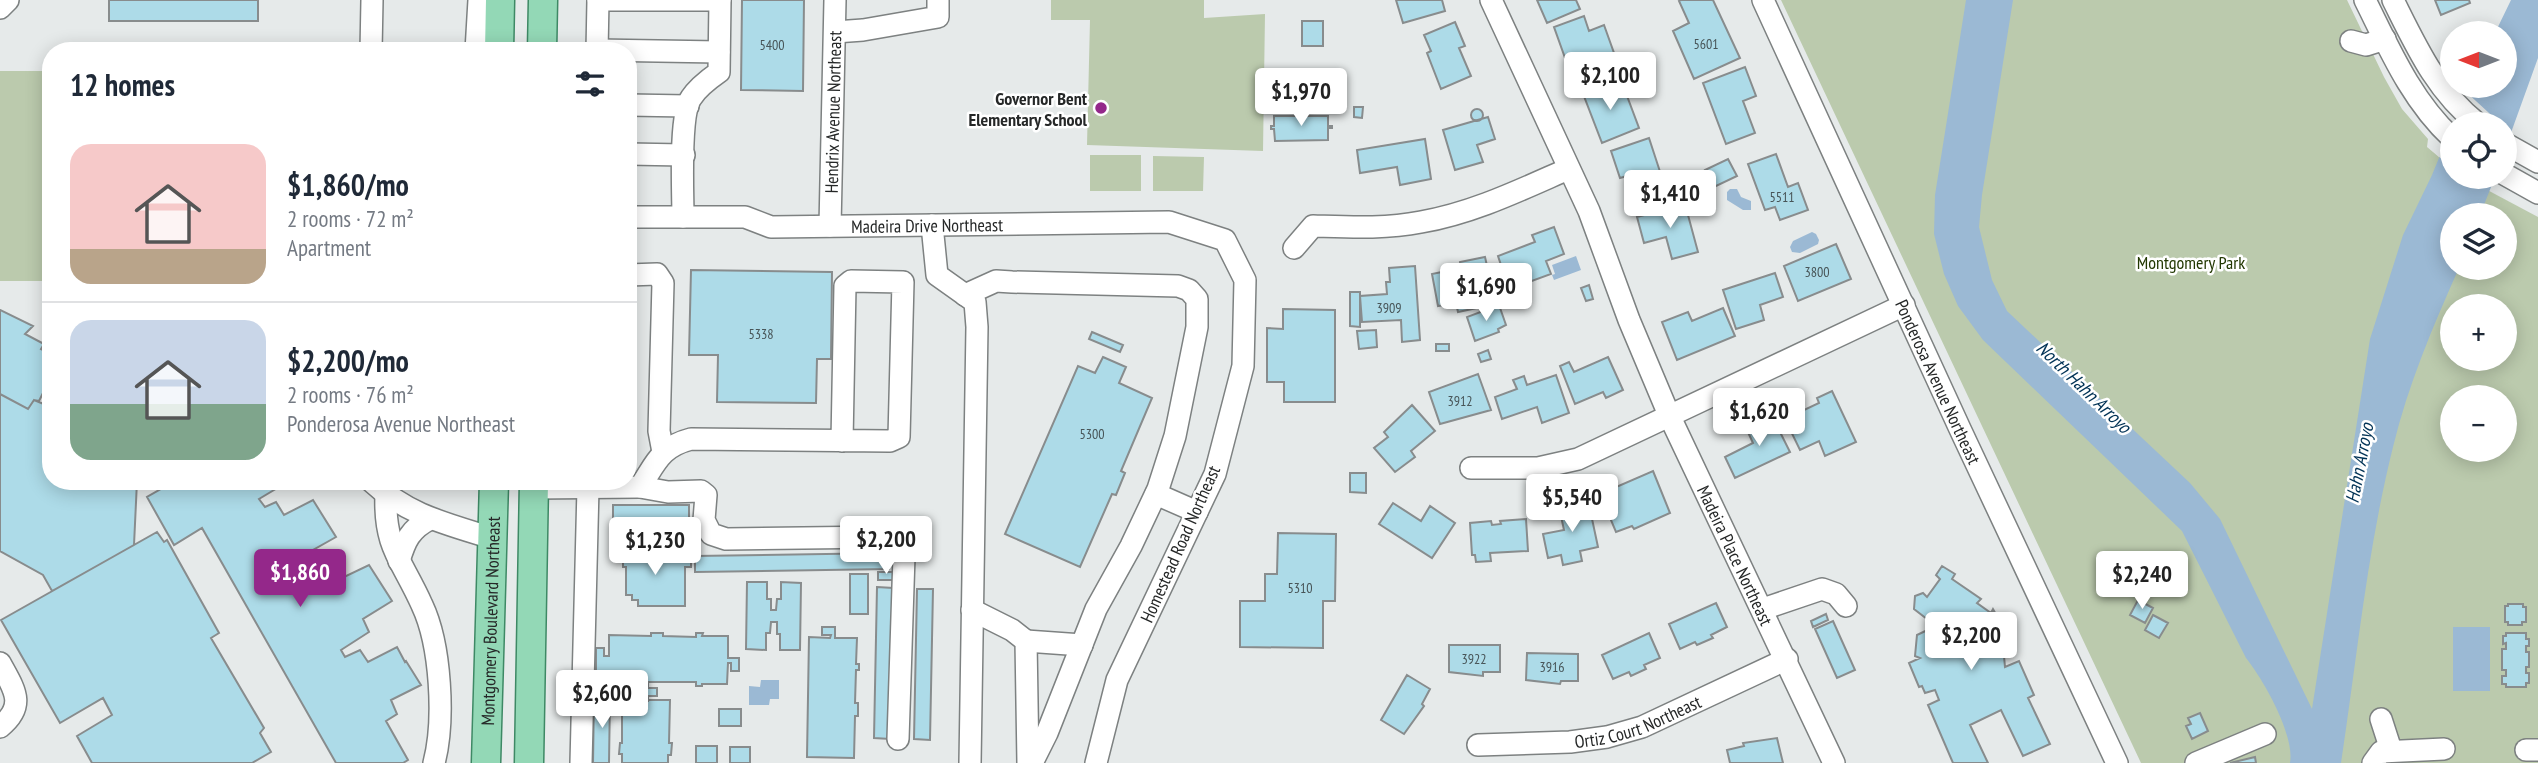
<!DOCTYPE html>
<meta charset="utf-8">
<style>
:root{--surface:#fff;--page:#f6f6f7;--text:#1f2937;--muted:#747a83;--line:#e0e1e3;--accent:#94288a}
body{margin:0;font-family:"PT Sans Narrow",sans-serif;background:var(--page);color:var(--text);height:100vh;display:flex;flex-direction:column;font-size:26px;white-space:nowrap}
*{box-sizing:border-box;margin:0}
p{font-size:23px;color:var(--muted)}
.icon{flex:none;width:38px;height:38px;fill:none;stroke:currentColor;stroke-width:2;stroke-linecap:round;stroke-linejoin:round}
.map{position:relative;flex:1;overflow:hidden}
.sheet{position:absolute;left:42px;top:42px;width:595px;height:448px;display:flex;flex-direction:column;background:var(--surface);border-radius:28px;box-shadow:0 4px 18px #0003}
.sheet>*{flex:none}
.needle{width:46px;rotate:270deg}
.buttons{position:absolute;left:2440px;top:21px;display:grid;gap:14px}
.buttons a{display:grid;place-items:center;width:77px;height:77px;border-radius:50%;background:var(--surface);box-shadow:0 4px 18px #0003;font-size:35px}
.price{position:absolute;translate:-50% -60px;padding:0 16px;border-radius:7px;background:#fff;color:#222;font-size:23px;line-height:46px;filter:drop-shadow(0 2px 4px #0008)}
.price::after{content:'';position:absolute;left:50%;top:42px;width:21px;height:16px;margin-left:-10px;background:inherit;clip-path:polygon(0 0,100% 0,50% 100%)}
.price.active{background:var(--accent);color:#fff}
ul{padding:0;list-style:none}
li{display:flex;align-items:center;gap:21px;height:175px;padding:0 28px}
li+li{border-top:2px solid var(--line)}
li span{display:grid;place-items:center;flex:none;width:196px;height:140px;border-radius:21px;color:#555}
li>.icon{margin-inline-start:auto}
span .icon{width:84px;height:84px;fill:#fffc;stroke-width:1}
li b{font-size:30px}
h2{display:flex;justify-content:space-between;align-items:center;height:84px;padding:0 28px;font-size:30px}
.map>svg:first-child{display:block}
</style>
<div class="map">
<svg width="2538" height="763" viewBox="0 0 2538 763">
<rect width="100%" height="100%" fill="#e6eaea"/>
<path fill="#bbcaad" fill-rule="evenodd" d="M1051,0H1204V18L1265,14L1263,151L1087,145L1090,20H1051Z
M1781,0H2347L2384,77L2402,109L2428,139L2427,147L2452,168V177H2463L2538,217V763H2141ZM2452,215H2504V268H2452ZM2452,306H2504V359H2452ZM2452,397H2504V450H2452Z
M0,71H51V281H0Z
M1090,155H1141V191H1090Z
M1153,156L1204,157L1203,191H1153Z"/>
<path fill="#9bb9d4" d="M1966,0H2013L1982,195L1979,227L1992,280L2007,311L2190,483L2220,519L2312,709L2370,339L2403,235L2432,175L2452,126V177H2495L2480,215H2452V268H2459C2433,326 2408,385 2393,447C2367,551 2357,658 2341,763H2290C2295,735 2263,679 2246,658L2182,531L1983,340L1958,306L1944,274L1934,234L1935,195Z
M2511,0H2538V58L2504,152V124H2452L2469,86H2504V33H2495Z
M1730,189H1737L1741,197L1751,201V210H1743L1727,200V192Z
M1812,232L1816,234L1819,240L1818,244L1800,253L1792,252L1790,247L1793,241Z
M1576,256L1581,270L1554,280L1552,275L1555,274L1552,265Z
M2453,627H2490V691H2453Z
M761,680H779V699H770L769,705H749V686L760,687Z"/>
<path fill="#e6eaea" d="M2464,90L2501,124H2452V168L2436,154Z"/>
<path fill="#addbe8" stroke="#888c8d" stroke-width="2" d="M109,0H258V21H109Z
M742,0H804L803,91L741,90Z
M1396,0H1442L1445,11L1403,23Z
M1537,0H1576L1580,9L1547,23Z
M1681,0H1713L1740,58L1694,79L1673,31L1689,23L1679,1Z
M2435,0H2469L2470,3L2441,15Z
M1584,16L1589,31L1604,25L1619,67L1574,83L1554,27Z
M1302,21H1323V46H1302Z
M1455,22L1465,46L1459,48L1471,76L1441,89L1427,53L1431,51L1424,35Z
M1745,67L1756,96L1743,101L1755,133L1726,144L1703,83Z
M1606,81L1610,93L1624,88L1639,128L1602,143L1582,91Z
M1354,107H1363L1362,118L1354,117Z
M1471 115a6 6 0 1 1 12 0a6 6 0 1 1-12 0Z
M1274,116H1328V126H1332V128H1328V140L1275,141L1274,129H1271V126H1274Z
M1488,117L1495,139L1477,145L1483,162L1455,170L1443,130Z
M1649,138L1666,190L1642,198L1634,174L1620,178L1611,151Z
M1425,139L1431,179L1400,185L1397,167L1360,173L1357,150Z
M1776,154L1788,187L1798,183L1808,210L1780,220L1775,207L1765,210L1748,164Z
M1728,159L1737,176L1714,187L1705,170Z
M1685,204L1698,252L1672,259L1666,237L1644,243L1637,217Z
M1554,227L1564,254L1546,261L1551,274L1529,282L1526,275L1507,283L1498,256L1535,242L1532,235Z
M1836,244L1851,279L1798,301L1784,266Z
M1485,257L1492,288L1474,291L1477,308L1458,312L1456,303L1438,306L1432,274L1461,268L1460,262Z
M1415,266L1420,340L1402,342L1401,320L1362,322L1360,296L1387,294L1386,282H1390L1389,268Z
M691,270L832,272L831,359H817L816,403L717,402L718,355H689Z
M1775,273L1783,297L1760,305L1764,320L1736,329L1723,290Z
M1589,285L1593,299L1586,301L1581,288Z
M1350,292H1360V327L1350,326Z
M1499,305L1506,325L1498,329L1499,332L1475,341L1467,317Z
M1723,308L1735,336L1677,360L1662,322L1688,312L1692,321Z
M1283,309L1335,310V402H1284V382H1267V328L1283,329Z
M0,310L33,326L25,334L44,344L41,349L51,354V377L39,401L34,400L28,409L0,394Z
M1376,330L1377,347L1359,349L1357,331Z
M1092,332L1123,345L1120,352L1089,339Z
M1436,344H1449V351H1436Z
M1488,350L1491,359L1481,362L1478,354Z
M1103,357L1126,367L1119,383L1152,398L1121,471L1125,473L1116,495L1112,494L1080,567L1005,534L1078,366L1095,373Z
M1608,357L1623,390L1606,398L1603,392L1575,404L1560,366L1569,362L1574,372Z
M1478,374L1491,410L1440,424L1429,392Z
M1556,375L1569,413L1542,423L1537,407L1502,419L1495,397L1517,389L1513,380L1524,376L1527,385Z
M1832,391L1856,442L1825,456L1819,441L1800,450L1782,413L1797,406L1800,412L1819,403L1817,398Z
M0,394L28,409L34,400L51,407V481H137L134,545L52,591L43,575L0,551Z
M1412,405L1435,431L1411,451L1415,457L1395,472L1374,448L1388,437L1384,432Z
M1772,416L1790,452L1735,478L1725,457L1753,443L1746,428Z
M1653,471L1670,513L1634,529L1632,526L1616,532L1600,494Z
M1350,473H1366V493L1350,492Z
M175,481H289L259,499L265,507L276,502L284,515L313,500L336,537L306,554L313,568L299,576L303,584L334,569L340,579L369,565L392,601L363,619L369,632L341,650L345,657L360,650L368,662L397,647L405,662L406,661L421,685L391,700L397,714L386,721L408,760L403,763H336L202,528L174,545L147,497Z
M1588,500L1598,547L1580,551L1582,561L1563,565L1561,555L1548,558L1543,534L1564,530L1559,507Z
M1393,503L1421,521L1430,506L1455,523L1432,558L1379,524Z
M613,505H689V521H613Z
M1526,519L1528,551L1490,553L1491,561L1476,562L1475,555H1472L1470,523L1491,521L1492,525L1501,524L1500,521Z
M157,532L164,542L167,540L219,633L211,638L264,728L260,733L271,752L252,763H92L77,736L112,715L103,698L60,723L1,620Z
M1278,533L1336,534L1335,601H1323V648L1240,647V601H1265V574H1277Z
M645,543V547H655V559H691V567H685V606H638V600H632V595H626V567H623V558H626V545Z
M889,553V569L695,572V556Z
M1942,566L1955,574L1952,579L1981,599L1977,603L1991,613L1993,609L2001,623L1988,630L1993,633L2003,630L2014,651L2004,656L2005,667L2019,661L2034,695L2028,698L2050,744L2023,756L2001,710L1970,725L1988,763H1953L1928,705L1939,700L1935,690L1925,693L1922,686L1919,687L1909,663L1920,658L1915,656L1917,635L1936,626L1914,609L1915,596L1923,593L1927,597L1940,579L1936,575Z
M878,572H894V580H878Z
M850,574H868V614H850Z
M747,582H767V599H771V610H776L777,599H781V582L801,583L800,650H780V634H777V622H771L770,633H766V650L746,649Z
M877,587L893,588L890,739L874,738Z
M917,589H933L930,740L914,739Z
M2138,600L2153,608L2145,623L2130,615Z
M1716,603L1727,627L1711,635L1713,638L1697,645L1695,642L1680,649L1669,624Z
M2508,604H2523V607H2526V622H2522V625H2508V622H2505V606H2508Z
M1826,614L1828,620L1813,627L1811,621Z
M2153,615L2168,623L2159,638L2145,630Z
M1833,621L1855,670L1837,678L1815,629Z
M822,627H835V638H857L856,664H859V670H856L855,703H858V716H855L854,758L807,757L809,637L830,638L831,635H822Z
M651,633H663V636L696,637V633H703L702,636H728V658H739V671H731V663H728L727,684H702V686H696V682H648V688H657V696H648V701H644V682H596V648H604V656H609V635L651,636Z
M1649,633L1660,658L1644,665L1646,669L1631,676L1629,672L1613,679L1602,655Z
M2506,633H2526V639H2529V646H2526V652H2529V667H2526V673H2529V683H2526V687H2506V684H2502V676H2506V670H2502V649H2506V643L2503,644V636H2506Z
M1449,645H1500V672H1483V676L1449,672Z
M1527,653L1578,654V681H1561L1560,684L1526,680Z
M1407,675L1430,689L1422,704L1424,706L1404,734L1381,720Z
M594,697H610L609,763H593Z
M622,700H670L669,743H672L671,755H668V763H622V754H619L620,743H622Z
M719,709H741V726H719Z
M2200,713L2208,731L2192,739L2186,726L2191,724L2188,718Z
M1777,738L1783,763H1730L1727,750L1744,746L1743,743Z
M696,746H717V763H696Z
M730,747H750V763H730Z
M2255,757L2256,763H2230Z"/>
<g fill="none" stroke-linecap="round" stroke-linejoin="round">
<defs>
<g id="minor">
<path d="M598,0H720"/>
<path id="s1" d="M1491,0L1589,211L1629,320L1669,415L1834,763"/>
<path id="s2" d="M1763,0L1960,429L2117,763"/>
<path d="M2365,0C2389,48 2411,100 2452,138"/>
<path d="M2393,0C2416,46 2436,91 2478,124"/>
<path d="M0,8L8,0"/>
<path d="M835,32L863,30L938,17V0"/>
<path d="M2351,41L2366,45L2385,39"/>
<path d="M597,50L719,52"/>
<path d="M371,51L372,0"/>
<path d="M476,51L479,0"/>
<path d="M597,51L598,0"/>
<path d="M628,105L688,106"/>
<path d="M2504,143L2538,162"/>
<path d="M628,154L684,155"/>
<path d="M2504,174L2538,193"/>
<path id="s3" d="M628,217H745L771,227L1169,222L1225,240L1245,280L1243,366L1215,474L1117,680L1096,763"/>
<path d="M683,217C683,193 679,115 691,98C698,87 709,79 719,72L720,0"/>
<path d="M932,225L937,275L975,302L977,327L970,763"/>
<path id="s4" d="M830,226L835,0"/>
<path d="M1294,248L1313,226C1349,227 1385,229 1421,222C1473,213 1520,190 1568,169"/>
<path d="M628,275L657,274L663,283L659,431L663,452"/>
<path d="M965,295L996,281L1012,282L1178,286L1189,290L1197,299V327L1175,436L1158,489L1131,546L1096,609L1047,733L1032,763"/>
<path d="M1471,468H1538L1578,459L1904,305"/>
<path d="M371,481C407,515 447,524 492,538"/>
<path d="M640,487L668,492L701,491L706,495L704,520L711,534L726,539L884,537L896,543L904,556L898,739"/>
<path d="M534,488L640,487C656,463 660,447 691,439L890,441L899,437L903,282L851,281L845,286L842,441"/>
<path d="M1156,494L1197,512"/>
<path d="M386,495C384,548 402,560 422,605C441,645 445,721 434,763"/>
<path d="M399,561C405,541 410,529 430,519"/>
<path d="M1763,609L1822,589L1836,594L1846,606"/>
<path d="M972,610L1012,630L1026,641L1028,763"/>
<path d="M1026,641L1082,645"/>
<path d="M0,663C14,689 27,705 0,727"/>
<path d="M2381,719L2391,750"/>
<path id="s5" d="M1478,745L1570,742L1607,737L1642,727L1787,659"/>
<path d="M2526,750H2538"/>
<path d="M581,763L588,488"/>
<path d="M2196,763L2265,734"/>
<path d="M2373,763L2381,752L2444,749"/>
</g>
<g id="major">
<path d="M499,51L500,0"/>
<path d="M542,51L543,0"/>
<path id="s6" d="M486,763L494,481"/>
<path d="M529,763L534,481"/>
</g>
</defs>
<use href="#minor" stroke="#7d8181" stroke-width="24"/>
<use href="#major" stroke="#3e8965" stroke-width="31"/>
<use href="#minor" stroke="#fff" stroke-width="21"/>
<use href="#major" stroke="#93d8b6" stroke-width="28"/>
</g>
<circle fill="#94288a" stroke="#fff" stroke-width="2.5" cx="1101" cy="108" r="7"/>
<g text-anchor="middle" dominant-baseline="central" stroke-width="5" stroke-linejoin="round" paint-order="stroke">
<g font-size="14" fill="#475457">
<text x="1706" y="44">5601</text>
<text x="772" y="45">5400</text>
<text x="1782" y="197">5511</text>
<text x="1817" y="272">3800</text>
<text x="1389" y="308">3909</text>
<text x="761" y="334">5338</text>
<text x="1460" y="401">3912</text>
<text x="1092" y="434">5300</text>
<text x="1300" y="588">5310</text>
<text x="1474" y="659">3922</text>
<text x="1552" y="667">3916</text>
</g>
<g font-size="18" font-weight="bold" fill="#252727" stroke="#fff" text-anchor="end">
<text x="1087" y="98">Governor Bent<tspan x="1087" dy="21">Elementary School</tspan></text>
</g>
<g font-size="18" fill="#252727" stroke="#fff">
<text stroke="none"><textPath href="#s4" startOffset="114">Hendrix Avenue Northeast</textPath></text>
<text stroke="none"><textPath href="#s3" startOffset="301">Madeira Drive Northeast</textPath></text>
<text stroke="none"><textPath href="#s2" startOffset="420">Ponderosa Avenue Northeast</textPath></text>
<text transform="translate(1180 544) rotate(-66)">Homestead Road Northeast</text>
<text stroke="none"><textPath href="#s1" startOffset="607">Madeira Place Northeast</textPath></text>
<text stroke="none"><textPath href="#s6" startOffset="142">Montgomery Boulevard Northeast</textPath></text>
<text stroke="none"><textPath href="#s5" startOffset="163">Ortiz Court Northeast</textPath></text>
</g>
<g font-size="18" fill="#223802" stroke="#fff">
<text x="2191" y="262">Montgomery Park</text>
</g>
<g font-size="19" font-style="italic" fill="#003255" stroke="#fff">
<text transform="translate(2084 387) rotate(44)">North Hahn Arroyo</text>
<text transform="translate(2359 463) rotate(-79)">Hahn Arroyo</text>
</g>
</g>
</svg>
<div class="buttons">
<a><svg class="needle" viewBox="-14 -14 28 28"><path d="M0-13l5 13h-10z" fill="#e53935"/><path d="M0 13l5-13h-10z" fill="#747a83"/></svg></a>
<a><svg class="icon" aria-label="locate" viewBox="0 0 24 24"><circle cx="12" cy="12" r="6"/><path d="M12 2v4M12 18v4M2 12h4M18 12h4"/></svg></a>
<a><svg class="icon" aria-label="layers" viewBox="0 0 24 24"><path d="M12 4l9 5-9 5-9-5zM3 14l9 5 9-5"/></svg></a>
<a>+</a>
<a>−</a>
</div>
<b class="price" style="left:1610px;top:112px">$2,100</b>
<b class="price" style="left:1301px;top:128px">$1,970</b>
<b class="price" style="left:1670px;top:230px">$1,410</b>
<b class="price" style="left:1486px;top:323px">$1,690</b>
<b class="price" style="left:1759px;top:448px">$1,620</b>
<b class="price" style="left:1572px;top:534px">$5,540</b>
<b class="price" style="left:886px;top:576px">$2,200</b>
<b class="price" style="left:655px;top:577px">$1,230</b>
<b class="price active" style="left:300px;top:609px">$1,860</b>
<b class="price" style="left:2142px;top:611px">$2,240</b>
<b class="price" style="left:1971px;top:672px">$2,200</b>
<b class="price" style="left:602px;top:730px">$2,600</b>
<section class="sheet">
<h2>12 homes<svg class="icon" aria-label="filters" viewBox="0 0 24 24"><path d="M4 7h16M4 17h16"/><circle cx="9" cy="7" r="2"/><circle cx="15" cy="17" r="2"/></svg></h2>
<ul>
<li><span style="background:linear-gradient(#f6c9c9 75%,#b9a48a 0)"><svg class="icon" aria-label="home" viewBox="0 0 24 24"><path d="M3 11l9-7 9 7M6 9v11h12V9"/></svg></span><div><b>$1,860/mo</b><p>2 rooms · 72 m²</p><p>Apartment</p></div></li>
<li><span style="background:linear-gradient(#c9d6e8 60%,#7fa58c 0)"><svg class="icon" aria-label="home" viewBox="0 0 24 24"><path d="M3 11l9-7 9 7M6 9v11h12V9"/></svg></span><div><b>$2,200/mo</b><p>2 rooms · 76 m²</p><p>Ponderosa Avenue Northeast</p></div></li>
</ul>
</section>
</div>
